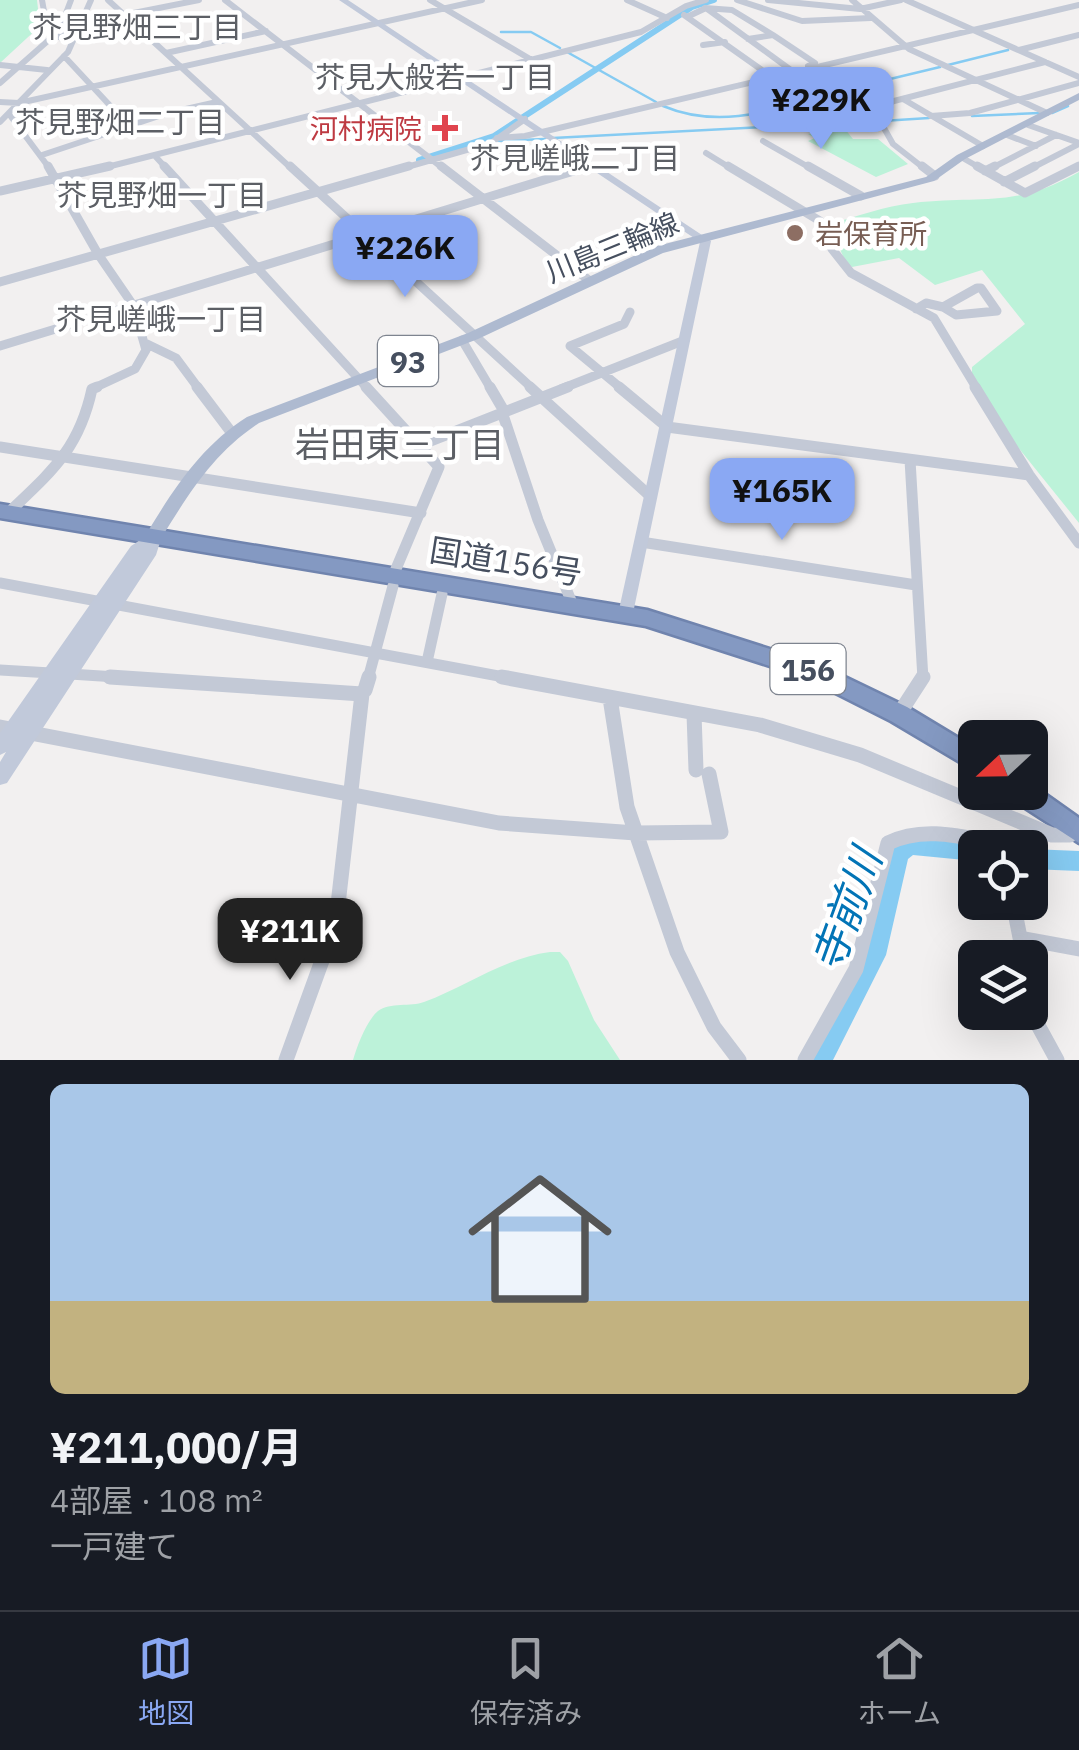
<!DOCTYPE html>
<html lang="ja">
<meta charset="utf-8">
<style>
:root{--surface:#171b24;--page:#20242c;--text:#f1f3f6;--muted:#9ea1a6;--line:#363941;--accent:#8aa8f3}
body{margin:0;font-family:"IBM Plex Sans","Noto Sans JP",sans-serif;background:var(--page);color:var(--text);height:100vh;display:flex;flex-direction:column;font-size:38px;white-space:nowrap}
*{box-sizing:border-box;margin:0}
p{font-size:32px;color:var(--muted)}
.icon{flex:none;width:55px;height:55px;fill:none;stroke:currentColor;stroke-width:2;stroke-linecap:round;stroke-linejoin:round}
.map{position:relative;height:1060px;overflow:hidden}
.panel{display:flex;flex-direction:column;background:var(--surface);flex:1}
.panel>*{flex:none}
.needle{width:65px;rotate:248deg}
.buttons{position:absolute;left:958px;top:720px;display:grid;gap:20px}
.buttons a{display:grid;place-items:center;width:90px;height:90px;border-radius:15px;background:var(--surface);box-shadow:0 10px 40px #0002;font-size:50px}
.price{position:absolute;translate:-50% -85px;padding:0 22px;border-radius:20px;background:var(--accent);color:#111;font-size:32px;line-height:65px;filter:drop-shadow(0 2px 5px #0008)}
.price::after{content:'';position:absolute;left:50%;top:60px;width:30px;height:22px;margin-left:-15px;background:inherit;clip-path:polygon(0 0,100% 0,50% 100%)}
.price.active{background:#222;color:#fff}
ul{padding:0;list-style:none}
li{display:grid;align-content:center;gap:20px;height:530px;padding:0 50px}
li span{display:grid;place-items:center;height:310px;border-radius:15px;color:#555}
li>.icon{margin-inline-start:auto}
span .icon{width:180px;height:180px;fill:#fffc;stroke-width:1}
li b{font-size:42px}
.tab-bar{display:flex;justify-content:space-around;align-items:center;height:140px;border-top:2px solid var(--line);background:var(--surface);font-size:28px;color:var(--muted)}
.tab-bar a{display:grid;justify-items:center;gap:5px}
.tab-bar .active{color:var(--accent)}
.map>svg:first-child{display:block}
</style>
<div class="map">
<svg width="1079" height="1060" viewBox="0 0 1079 1060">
<rect width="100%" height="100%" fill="#f2f0f0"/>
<path fill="#bcf2d9" d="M0,0H37L40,26L0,63Z
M845,129L853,139H878L908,164L876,177L808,141L815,138L808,134Z
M1079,172V523L972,390V367L1025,324L982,270L935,285L899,258L852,267L846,263L829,224C856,217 885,206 913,203C981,195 1014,209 1079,172Z
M550,952H560L568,961L594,1020L620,1060H353C357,1046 367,1020 378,1011C390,1002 411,1007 424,1002C467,986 504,958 550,952Z"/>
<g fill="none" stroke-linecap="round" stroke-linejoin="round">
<path stroke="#86cbf2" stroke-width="2.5" d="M501,32H531L560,48
M567,52L656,102
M948,65L1008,50
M836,92L940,67
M663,106C720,130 773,110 829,94
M1052,113L1068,106
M972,116L1039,113
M882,121L929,118
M553,138L800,125
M498,141L545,139"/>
<path stroke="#86cbf2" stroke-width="6" d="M419,160L494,136L692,7L714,0"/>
<path fill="#86cbf2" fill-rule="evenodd" d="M909,834L975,841L985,848H975V861L913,855L908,859L886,955L833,1060H806L863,952L887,853L890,846Z
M1030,849L1079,851V871L1030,869Z"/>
<defs>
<path id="highway" d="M0,504L647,610L820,665L907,707L975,748V771L891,721L804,677L646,626L0,518Z
M1031,784L1079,818V843L1013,800L1010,792H1030Z"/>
</defs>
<use href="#highway" stroke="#7084ae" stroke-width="5"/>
<path stroke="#c3c9d6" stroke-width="6" d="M42,0L46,22L63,21
M108,0L292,169
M225,0L444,169
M430,0L547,69
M627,0L667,18
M737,0L802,21L871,18
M768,0L860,9L901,0
M852,0L909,49L1047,113
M906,0L1079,77
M705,8L732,10L773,35L748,39
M684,15L769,75L776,73
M689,16L706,8L795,73L880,121L893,144L925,169
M83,23L199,0
M773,35L815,63L808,66
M62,39L63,21L71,0
M703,45L725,42
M1019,50L1079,35
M166,53L266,31
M64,56L129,126
M0,65L47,70
M0,83L50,39L61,36
M903,99L983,146
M0,102L19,103L482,0
M813,109L833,120
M9,114L50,169
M931,116L970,113L1079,83
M880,121L878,110L894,101L1045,62
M0,122L68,52L91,0
M773,123L876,119
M1028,125L1079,143
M1007,135L1036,146
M497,138L525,136L1079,5
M763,141L812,169
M706,153L732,169
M42,155L168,113L217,102
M155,156L167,169
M961,157L982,169
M99,169L641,32L686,6L706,0
M400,169L491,143L525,119
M582,169L594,165
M990,169L1056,135
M1030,169L1079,144
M1074,169L1079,166"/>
<path stroke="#c3c9d6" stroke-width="9" d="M48,166L98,254L133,305L146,350L135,369L92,389
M164,166L368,389
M290,166L533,389
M441,166L590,281
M728,166L820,221L832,249L851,273L934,318L977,389
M808,166L861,196
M922,166L935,176
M977,166L1025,193L1079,166
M985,171L995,166
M1004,182L1035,166
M0,191L110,166
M0,282L409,166
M977,288H981L997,311L956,315L943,307Z
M916,309L926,303L943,307
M462,340L491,389
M145,343L176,358L199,389
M0,346L590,166
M561,389L685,340
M622,389L570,346L624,324L630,312"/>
<path stroke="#c3c9d6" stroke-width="11" d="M197,387L231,432
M366,387L439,467L393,576
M490,387L504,411
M530,387L650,496
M619,387L667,427L1029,475
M975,387L1029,475L1079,543
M502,412L538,520L572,603
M418,446L568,387
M0,447L421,513
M910,460L923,679
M9,512C52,471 79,449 92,389L97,387
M641,542L916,585
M0,583L515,679
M427,662L442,594
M0,670L51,673
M70,674L147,679
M368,679L393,586"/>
<path stroke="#c3c9d6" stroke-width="15" d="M110,677L362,694L336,922L286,1060
M502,677L760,725L860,755L1052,835H1070L1075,829
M365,690L369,677
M610,698L627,807L677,952L714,1027L739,1060
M694,714L696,770
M899,714L923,677
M0,727L499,823L636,833L721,832L709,774
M1013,902L1024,958
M1020,938L1079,949
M1030,984L1039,1027L1057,1060
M805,1060L856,969L888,843C926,824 969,839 1008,845"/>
<path fill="#c1c9da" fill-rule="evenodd" d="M339,0H348L711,241L632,618H620L618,614L700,242Z
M154,531L162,536L156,555L7,783L0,785V762L6,752L0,755V733L131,546Z"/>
<path fill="#aebad0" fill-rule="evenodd" d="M1079,93V100L965,159L934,181L663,253L478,339L259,423C213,453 188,495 160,540H148L145,536C173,490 201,446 247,417L468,333L653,247L926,177L957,155Z"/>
<use href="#highway" fill="#8499c2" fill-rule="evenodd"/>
</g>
<path fill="#e0444e" stroke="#fff" stroke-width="4" d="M440 113h10v10h10v10h-10v10h-10v-10h-10v-10h10z"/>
<circle fill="#8d6e63" stroke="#fff" stroke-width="4" cx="795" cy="233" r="10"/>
<g text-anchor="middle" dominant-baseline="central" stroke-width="9" stroke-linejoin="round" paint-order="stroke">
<g font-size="28" fill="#be3a42" stroke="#fff" text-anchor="end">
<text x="422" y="128">河村病院</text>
</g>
<g font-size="28" fill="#785e54" stroke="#fff" text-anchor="start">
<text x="815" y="233">岩保育所</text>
</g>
<g font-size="28" fill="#464f5f" stroke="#fff">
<text transform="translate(612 247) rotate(-22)">川島三輪線</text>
</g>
<g font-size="30" fill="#5c5f65" stroke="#fff">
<text x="137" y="26">芥見野畑三丁目</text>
<text x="435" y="76">芥見大般若一丁目</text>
<text x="120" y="121">芥見野畑二丁目</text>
<text x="575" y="157">芥見嵯峨二丁目</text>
<text x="162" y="194">芥見野畑一丁目</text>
<text x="161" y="318">芥見嵯峨一丁目</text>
</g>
<g fill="#fff" stroke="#7e848f" stroke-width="2.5">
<rect x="378" y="336" width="60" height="50" rx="8"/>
<rect x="770.5" y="644" width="75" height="50" rx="8"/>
</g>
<g font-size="30" font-weight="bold" fill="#464f5f">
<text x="408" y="361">93</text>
<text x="808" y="669">156</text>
</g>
<g font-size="32" fill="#464f5f" stroke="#fff">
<text transform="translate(506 561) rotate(9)">国道156号</text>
</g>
<g font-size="35" fill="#5c5f65" stroke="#fff">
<text x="400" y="444">岩田東三丁目</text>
</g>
<g font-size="42" font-style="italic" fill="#0274b6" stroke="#fff">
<text transform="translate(846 910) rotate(-70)">寺前川</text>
</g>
</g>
</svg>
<div class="buttons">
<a><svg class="needle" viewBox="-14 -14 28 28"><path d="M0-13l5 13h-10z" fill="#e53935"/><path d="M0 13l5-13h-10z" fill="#9ea1a6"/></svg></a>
<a><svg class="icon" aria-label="locate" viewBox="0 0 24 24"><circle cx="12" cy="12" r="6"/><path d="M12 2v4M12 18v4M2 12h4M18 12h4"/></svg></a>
<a><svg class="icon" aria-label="layers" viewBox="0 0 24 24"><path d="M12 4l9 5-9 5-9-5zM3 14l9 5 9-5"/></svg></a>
</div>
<b class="price" style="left:821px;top:152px">¥229K</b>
<b class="price" style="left:405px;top:300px">¥226K</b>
<b class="price" style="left:782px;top:543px">¥165K</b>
<b class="price active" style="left:290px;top:983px">¥211K</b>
</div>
<section class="panel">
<ul>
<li><span style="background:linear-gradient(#a9c7e8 70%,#c2b280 0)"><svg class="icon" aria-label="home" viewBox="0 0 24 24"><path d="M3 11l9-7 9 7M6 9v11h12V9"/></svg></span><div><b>¥211,000/月</b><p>4部屋 · 108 m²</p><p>一戸建て</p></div></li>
</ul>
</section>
<nav class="tab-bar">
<a class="active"><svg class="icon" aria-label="map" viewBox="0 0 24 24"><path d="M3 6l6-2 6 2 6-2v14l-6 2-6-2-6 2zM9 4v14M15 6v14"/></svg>地図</a>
<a><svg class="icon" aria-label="saved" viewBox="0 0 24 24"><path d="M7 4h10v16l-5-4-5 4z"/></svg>保存済み</a>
<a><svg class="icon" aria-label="home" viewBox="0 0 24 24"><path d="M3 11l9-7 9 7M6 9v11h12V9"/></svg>ホーム</a>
</nav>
